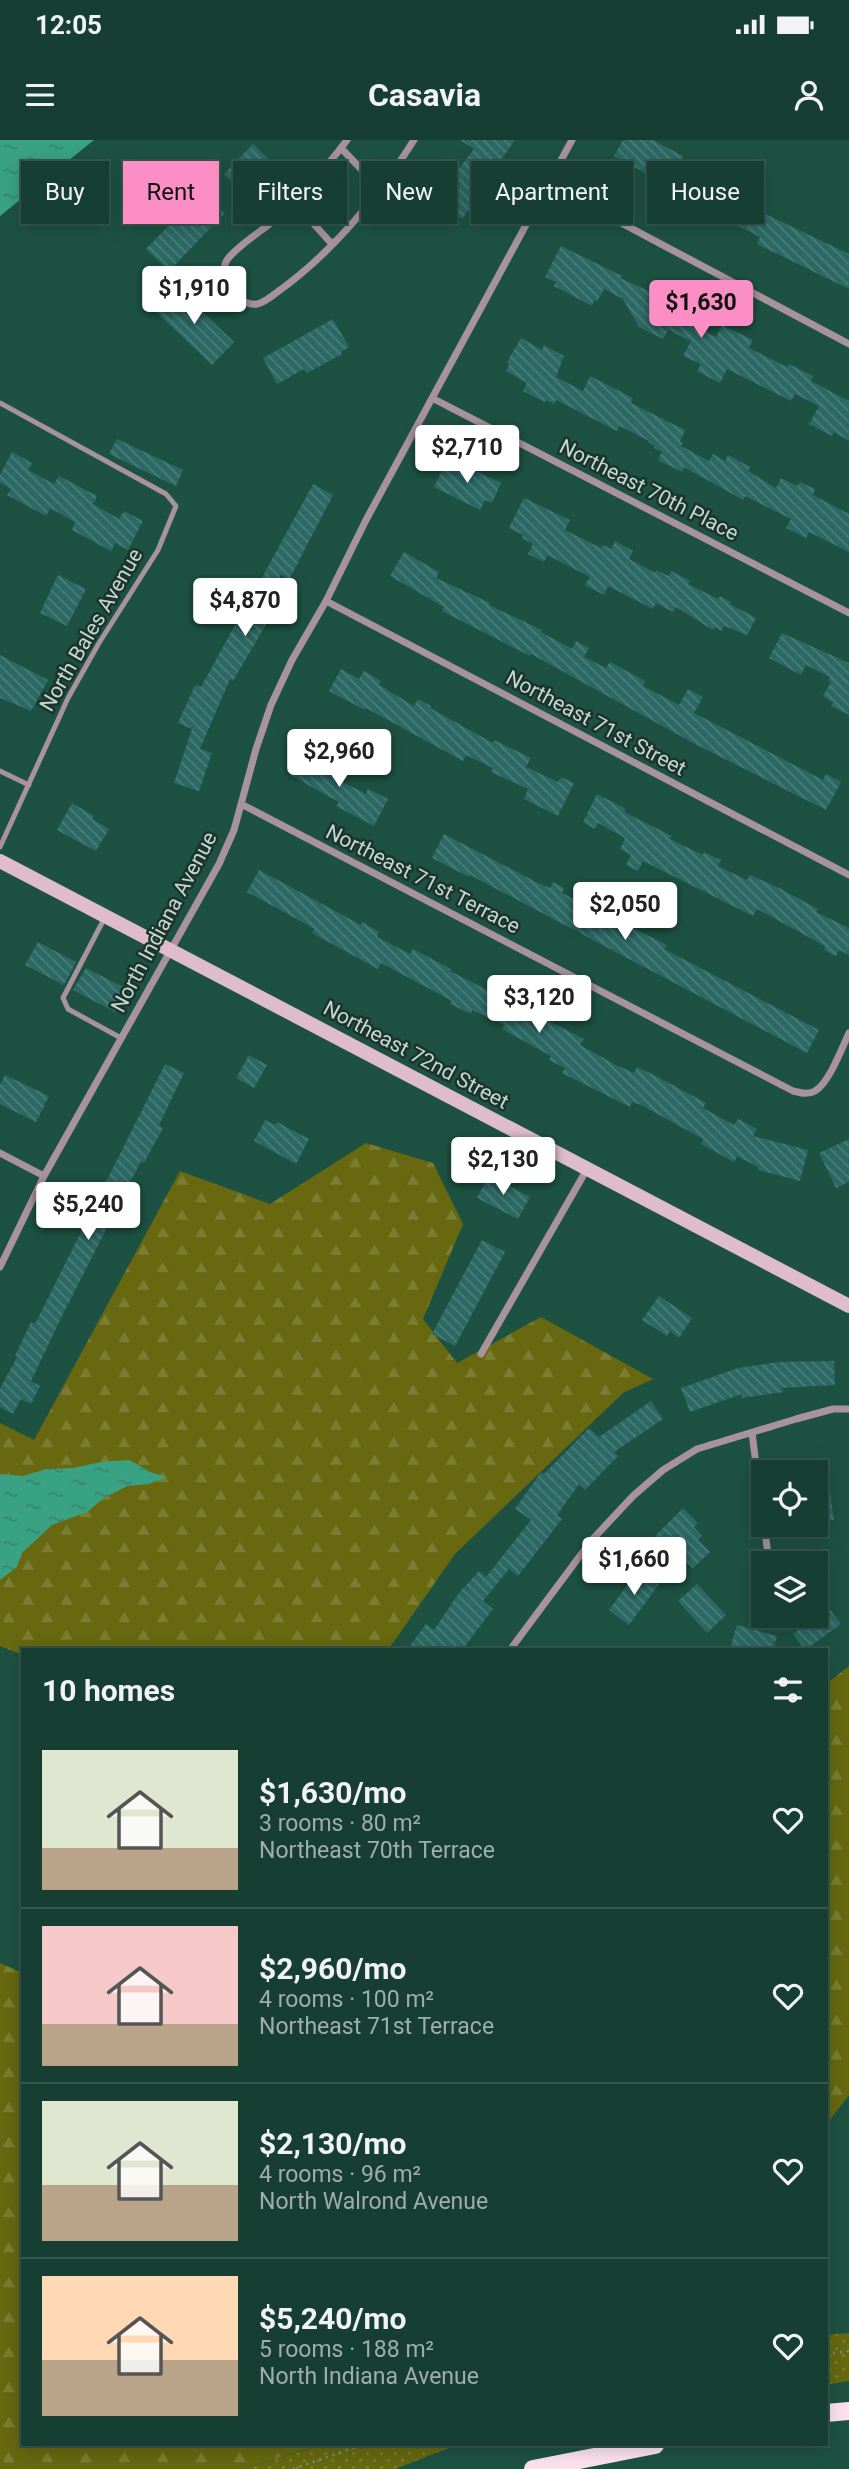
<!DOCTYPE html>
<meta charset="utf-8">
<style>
:root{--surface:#163e32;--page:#1f453a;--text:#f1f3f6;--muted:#9eaeac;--line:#35574d;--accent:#fb8fc5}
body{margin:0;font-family:Roboto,sans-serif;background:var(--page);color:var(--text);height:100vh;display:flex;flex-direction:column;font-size:26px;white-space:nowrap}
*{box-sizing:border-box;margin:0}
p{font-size:23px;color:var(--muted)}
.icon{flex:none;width:38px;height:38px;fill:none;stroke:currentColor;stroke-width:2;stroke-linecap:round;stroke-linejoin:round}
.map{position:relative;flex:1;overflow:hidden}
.side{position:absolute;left:21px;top:1508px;width:807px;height:798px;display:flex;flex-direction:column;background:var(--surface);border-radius:0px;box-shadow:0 4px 18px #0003,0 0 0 2px var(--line)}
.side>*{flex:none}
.guide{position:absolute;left:21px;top:21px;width:808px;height:63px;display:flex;gap:14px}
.controls{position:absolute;left:751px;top:1320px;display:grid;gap:14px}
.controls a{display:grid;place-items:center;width:77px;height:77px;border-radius:0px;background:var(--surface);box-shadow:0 4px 18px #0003,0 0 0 2px var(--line);font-size:35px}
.price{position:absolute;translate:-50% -60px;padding:0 16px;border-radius:7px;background:#fff;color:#222;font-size:23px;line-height:46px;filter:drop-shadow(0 2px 4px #0008)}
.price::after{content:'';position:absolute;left:50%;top:42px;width:21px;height:16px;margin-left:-10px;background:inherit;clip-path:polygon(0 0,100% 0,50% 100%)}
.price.active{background:var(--accent);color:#111}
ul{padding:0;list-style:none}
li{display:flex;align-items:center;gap:21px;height:175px;padding:0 21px}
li+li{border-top:2px solid var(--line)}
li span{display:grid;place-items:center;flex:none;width:196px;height:140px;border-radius:0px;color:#555}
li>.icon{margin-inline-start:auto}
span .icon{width:84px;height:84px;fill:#fffc;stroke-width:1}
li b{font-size:30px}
h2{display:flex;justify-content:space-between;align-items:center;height:84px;padding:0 21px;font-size:30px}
.chip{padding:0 24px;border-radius:0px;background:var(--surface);box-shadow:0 4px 18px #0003,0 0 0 2px var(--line);font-size:24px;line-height:63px}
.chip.active{background:var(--accent);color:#111}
.status{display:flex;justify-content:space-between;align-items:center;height:49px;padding:0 35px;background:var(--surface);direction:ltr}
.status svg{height:19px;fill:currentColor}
header{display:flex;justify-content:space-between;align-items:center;height:91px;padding:0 21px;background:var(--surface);font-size:32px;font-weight:700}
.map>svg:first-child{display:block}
</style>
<div class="status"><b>12:05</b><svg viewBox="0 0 49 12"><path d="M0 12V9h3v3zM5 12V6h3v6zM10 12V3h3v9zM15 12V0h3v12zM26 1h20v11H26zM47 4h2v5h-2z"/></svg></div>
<header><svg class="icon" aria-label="menu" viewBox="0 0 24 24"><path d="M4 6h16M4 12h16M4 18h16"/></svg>Casavia<svg class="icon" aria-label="person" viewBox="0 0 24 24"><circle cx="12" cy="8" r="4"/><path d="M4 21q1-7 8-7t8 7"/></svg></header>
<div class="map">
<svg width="849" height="2329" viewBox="0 0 849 2329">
<defs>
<pattern id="grass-dots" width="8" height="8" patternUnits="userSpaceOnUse" patternTransform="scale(1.75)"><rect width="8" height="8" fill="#676810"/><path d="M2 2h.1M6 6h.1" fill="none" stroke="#7b7d32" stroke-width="1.8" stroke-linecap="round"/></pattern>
<pattern id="forest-firs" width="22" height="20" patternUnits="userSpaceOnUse" patternTransform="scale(1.75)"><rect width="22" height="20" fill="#676810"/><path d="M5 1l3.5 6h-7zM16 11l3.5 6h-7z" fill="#7b7d32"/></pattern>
<pattern id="water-ripples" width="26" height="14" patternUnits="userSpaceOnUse" patternTransform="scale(1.75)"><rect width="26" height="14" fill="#39a283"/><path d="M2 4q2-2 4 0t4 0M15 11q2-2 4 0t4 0" fill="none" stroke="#39856f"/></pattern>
<pattern id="building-back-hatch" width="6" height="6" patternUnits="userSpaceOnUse" patternTransform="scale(1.75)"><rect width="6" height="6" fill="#2c6965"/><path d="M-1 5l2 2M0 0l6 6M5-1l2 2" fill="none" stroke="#497e7a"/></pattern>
</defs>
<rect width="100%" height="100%" fill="#1d5242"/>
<path fill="url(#grass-dots)" d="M849,2193V2241L826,2245V2195Z
M322,2305H457L395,2329H243Z"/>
<path fill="url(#forest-firs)" d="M366,1003L433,1023L463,1084L423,1179L457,1223L541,1177L653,1239L623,1253L455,1414L388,1510H23V1515L0,1506V1283L34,1300L180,1031L270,1064Z
M849,1526V1955L826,1985V1544Z
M0,1823L23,1833V2305H321L243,2329H0Z"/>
<path fill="url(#water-ripples)" d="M0,0H94L0,76Z
M129,1320L153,1333L167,1337L149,1344L127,1346L104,1358L87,1372L52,1385L22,1413L17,1427L0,1440V1334L23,1336L46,1329L73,1328L101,1322Z"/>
<path fill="url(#building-back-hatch)" d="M460,0H515L485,43L487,45L462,79L436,59L474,9Z
M623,0H653L683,16L678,26L742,58L740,62L849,114V149L757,104L760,97L683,59L686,55L614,16Z
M253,4L276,26L247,56L224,34Z
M202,51L225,73L169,131L146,109Z
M561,106L622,136L620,138L666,159L664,163L682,173L679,179L716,197L722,185L753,200L749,208L787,227L789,224L813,236L811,241L849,261V301L834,292L832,296L809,284L819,266L795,254L791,261L727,229L720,243L697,231L701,224L683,216L691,201L668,190L663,199L639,187L623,159L604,149L597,162L594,160L592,166L554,146L556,142L545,137Z
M176,147L234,202L212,225L154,170Z
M333,179L349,207L341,212L342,214L307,233L304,229L277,244L263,218Z
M521,198L542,210L544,205L564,216L556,237L583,251L590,236L633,258L631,263L685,290L680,302L683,303L681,306L709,321L713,314L725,321L728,315L750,327L748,331L776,348L781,338L797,346L800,342L815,349L813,355L849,374V412L809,392L806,398L786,388L791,379L745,356L743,360L684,327L682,332L658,320L662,312L654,308L655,306L648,302L649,301L620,286L617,291L556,260L554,264L546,260L545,262L523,251L527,243L506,231L509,225L507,222Z
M117,299L183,330L176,346L109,314Z
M12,312L32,323L28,330L54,344L59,336L97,356L93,364L119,379L124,371L143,381L128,410L115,403L111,411L72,390L75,382L50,368L46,376L7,355L11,349L0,343V335Z
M448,318L501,343L492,363L485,360L480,370L434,347Z
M313,344L333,355L289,440L281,435L266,466L273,470L264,488L233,541L230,539L200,609L212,613L199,651L174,643L192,589L178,583L195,545L201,547L240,476L236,474L252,442L258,445Z
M524,358L570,380L565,390L601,408L603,405L611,409L615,401L633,411L629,419L655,433L656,430L669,436L671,431L690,441L688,444L718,459L720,456L731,462L730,464L756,478L747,495L724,486L721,491L715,487L713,490L676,467L673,472L656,463L653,469L608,446L604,455L585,445L590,437L551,417L547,416L544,422L528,414L533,404L522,398L523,395L509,388Z
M404,412L439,432L436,438L490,463L489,465L542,490L541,492L572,509L576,501L589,508L584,517L606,528L610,522L645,541L643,546L679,565L688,549L703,557L694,573L823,640L826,634L841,642L826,670L697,605L531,514L530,516L442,471L444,467L390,436Z
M58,435L86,449L67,486L40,473Z
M782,493L849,523V575L831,566L833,562L823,556L831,542L828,540L830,537L806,525L801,535L769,518Z
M0,515L48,540L31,571L0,558Z
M341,529L359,539L364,531L381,541L379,545L414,566L418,559L431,566L430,568L493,603L494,600L531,618L526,627L558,642L561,637L574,643L558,676L524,659L528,649L491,632L493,628L466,615L463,621L366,568L365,570L329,551Z
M303,612L341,633L337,639L366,654L368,649L388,659L374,686L336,666L339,662L290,635Z
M597,654L626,669L624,672L672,696L670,699L703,715L704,712L721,720L718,726L747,740L750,735L781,749L818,769L816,772L849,788V815L839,810L836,816L824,810L825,806L757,769L753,776L643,721L638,731L626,725L631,715L620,709L625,698L598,683L595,689L583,682Z
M72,663L94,676L92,679L109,689L96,711L57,690Z
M444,694L540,744L550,748L553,742L564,748L562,753L667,805L664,809L819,890L807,913L470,735L469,737L432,718Z
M259,730L361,785L362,782L379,792L377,797L410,814L413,809L451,829L450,831L584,899L580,905L614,924L634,933L637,927L656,936L706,963L703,968L734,985L738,979L757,989L753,996L808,1010L800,1041L758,1030V1027L737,1016L734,1022L701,1004L703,999L641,965L632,962L630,967L562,933L565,928L549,920L551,916L502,889L504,885L472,870L471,874L450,864L452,861L381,823L378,829L312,793L314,789L297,779L247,752Z
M38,802L76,822L64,845L25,825Z
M86,828L127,849L115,872L73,850Z
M249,915L267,925L254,948L236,938Z
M165,924L184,933L159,985L163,988L144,1023L141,1021L63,1174L31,1241L40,1246L31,1264L21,1259L13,1274L0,1267V1249L17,1217L15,1216L31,1182L35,1184Z
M5,935L49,956L36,982L0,964V945Z
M265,980L275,985L277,982L309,999L296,1024L254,1001Z
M849,999V1042L836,1048L819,1013Z
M489,1035L530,1057L518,1079L477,1058Z
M482,1100L505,1112L455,1206L432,1194Z
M659,1156L692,1178L679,1198L670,1191L667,1196L642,1180Z
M834,1221L835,1245L782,1248L783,1252L742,1258V1254L690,1272L681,1248L738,1228L779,1222Z
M651,1261L663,1279L614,1312L618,1316L585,1350L579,1344L557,1375L562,1379L518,1436L509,1429L483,1461L493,1469L462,1510H407L426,1484L434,1490L459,1453L479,1431L486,1437L531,1380L515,1369L541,1332L544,1334L589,1288L599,1297Z
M828,1337L834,1380L816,1382V1338Z
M683,1368L698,1383L694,1387L702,1396L698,1400L710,1412L693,1428L655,1396Z
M639,1429L659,1444L629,1485L609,1470Z
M697,1444L726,1475L707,1493L678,1461Z
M828,1467L841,1484L805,1510L793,1494Z
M737,1485L777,1496L773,1510H738L730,1508Z"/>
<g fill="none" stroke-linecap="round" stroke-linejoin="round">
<path stroke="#6b9386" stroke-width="2.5" stroke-dasharray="2 5" stroke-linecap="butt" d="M826,2214L849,2211
M293,2329L361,2305"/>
<path stroke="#a8939c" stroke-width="5" d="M0,263L166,354L176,366L158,410L99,503L68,558L0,707
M0,631L29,645
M104,779L63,858L68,869L121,898"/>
<path stroke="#a8939c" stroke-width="7" d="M347,0C326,29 298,57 272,82C260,92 235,108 227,120C216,137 238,167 257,164C263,163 271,157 276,153C331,114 378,57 414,0
M341,8L380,49
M548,44L849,204
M293,61L331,103
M432,258L849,473
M326,461L849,735
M241,664L793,951C801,953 808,955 815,951C829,943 842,908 849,893
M0,1013L44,1036
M0,1127L44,1036L219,724L234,690L256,609L271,565L292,520L326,461L366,380L572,0
M481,1214L587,1029
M752,1293L763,1378
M764,1384L769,1422
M510,1510L591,1401L633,1356L663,1330L697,1309L796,1279L833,1269H849"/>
<path stroke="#debccb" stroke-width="14" d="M0,721L849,1166"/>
<path stroke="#fce2ed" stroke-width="18" d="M826,2273L849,2271
M533,2329L655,2305"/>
</g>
<g text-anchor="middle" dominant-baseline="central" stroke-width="5" stroke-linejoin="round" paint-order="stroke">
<g font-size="21" fill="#c1dbd1" stroke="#1d332b">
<text transform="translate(649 350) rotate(27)">Northeast 70th Place</text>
<text transform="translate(91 490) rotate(-60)">North Bales Avenue</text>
<text transform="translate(596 583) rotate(28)">Northeast 71st Street</text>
<text transform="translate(423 739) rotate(27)">Northeast 71st Terrace</text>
<text transform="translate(164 782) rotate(-62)">North Indiana Avenue</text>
<text transform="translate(416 915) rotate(28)">Northeast 72nd Street</text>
</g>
</g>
</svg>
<div class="controls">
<a><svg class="icon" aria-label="locate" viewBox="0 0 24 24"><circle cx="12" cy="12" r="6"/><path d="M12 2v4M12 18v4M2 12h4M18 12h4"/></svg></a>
<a><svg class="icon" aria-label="layers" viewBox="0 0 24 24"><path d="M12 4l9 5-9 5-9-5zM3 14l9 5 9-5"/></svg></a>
</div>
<b class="price" style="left:194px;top:186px">$1,910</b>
<b class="price active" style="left:701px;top:200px">$1,630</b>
<b class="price" style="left:467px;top:345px">$2,710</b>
<b class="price" style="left:245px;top:498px">$4,870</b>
<b class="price" style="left:339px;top:649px">$2,960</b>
<b class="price" style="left:625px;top:802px">$2,050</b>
<b class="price" style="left:539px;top:895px">$3,120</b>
<b class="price" style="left:503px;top:1057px">$2,130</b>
<b class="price" style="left:88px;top:1102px">$5,240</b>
<b class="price" style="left:634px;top:1457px">$1,660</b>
<div class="guide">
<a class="chip">Buy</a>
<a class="chip active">Rent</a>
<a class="chip">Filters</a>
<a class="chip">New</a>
<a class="chip">Apartment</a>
<a class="chip">House</a>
</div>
<section class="side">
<h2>10 homes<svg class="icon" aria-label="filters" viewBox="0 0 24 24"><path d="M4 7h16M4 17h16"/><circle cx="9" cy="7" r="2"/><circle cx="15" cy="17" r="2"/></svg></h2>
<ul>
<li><span style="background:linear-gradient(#dfe7d0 70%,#b9a48a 0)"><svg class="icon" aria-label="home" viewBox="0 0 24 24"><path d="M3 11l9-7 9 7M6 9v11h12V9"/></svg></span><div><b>$1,630/mo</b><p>3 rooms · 80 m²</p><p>Northeast 70th Terrace</p></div><svg class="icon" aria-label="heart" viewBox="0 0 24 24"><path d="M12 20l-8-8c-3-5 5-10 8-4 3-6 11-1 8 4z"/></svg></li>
<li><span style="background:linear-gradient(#f6c9c9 70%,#b9a48a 0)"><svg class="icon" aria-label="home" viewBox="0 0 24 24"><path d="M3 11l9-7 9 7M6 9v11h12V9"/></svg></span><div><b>$2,960/mo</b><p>4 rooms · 100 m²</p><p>Northeast 71st Terrace</p></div><svg class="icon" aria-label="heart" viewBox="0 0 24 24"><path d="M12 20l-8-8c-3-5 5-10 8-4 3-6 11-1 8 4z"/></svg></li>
<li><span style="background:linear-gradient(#dfe7d0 60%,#b9a48a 0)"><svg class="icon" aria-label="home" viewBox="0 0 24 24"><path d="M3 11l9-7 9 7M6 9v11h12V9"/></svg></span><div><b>$2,130/mo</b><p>4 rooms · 96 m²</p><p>North Walrond Avenue</p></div><svg class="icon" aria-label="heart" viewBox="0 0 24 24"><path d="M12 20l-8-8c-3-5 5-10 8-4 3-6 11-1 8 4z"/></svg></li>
<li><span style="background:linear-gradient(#ffd9b3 60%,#b9a48a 0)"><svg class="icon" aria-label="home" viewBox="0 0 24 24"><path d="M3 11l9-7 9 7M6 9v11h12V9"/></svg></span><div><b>$5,240/mo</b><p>5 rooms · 188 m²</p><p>North Indiana Avenue</p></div><svg class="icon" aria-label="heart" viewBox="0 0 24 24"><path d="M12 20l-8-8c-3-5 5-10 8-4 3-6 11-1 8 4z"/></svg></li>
</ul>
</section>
</div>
